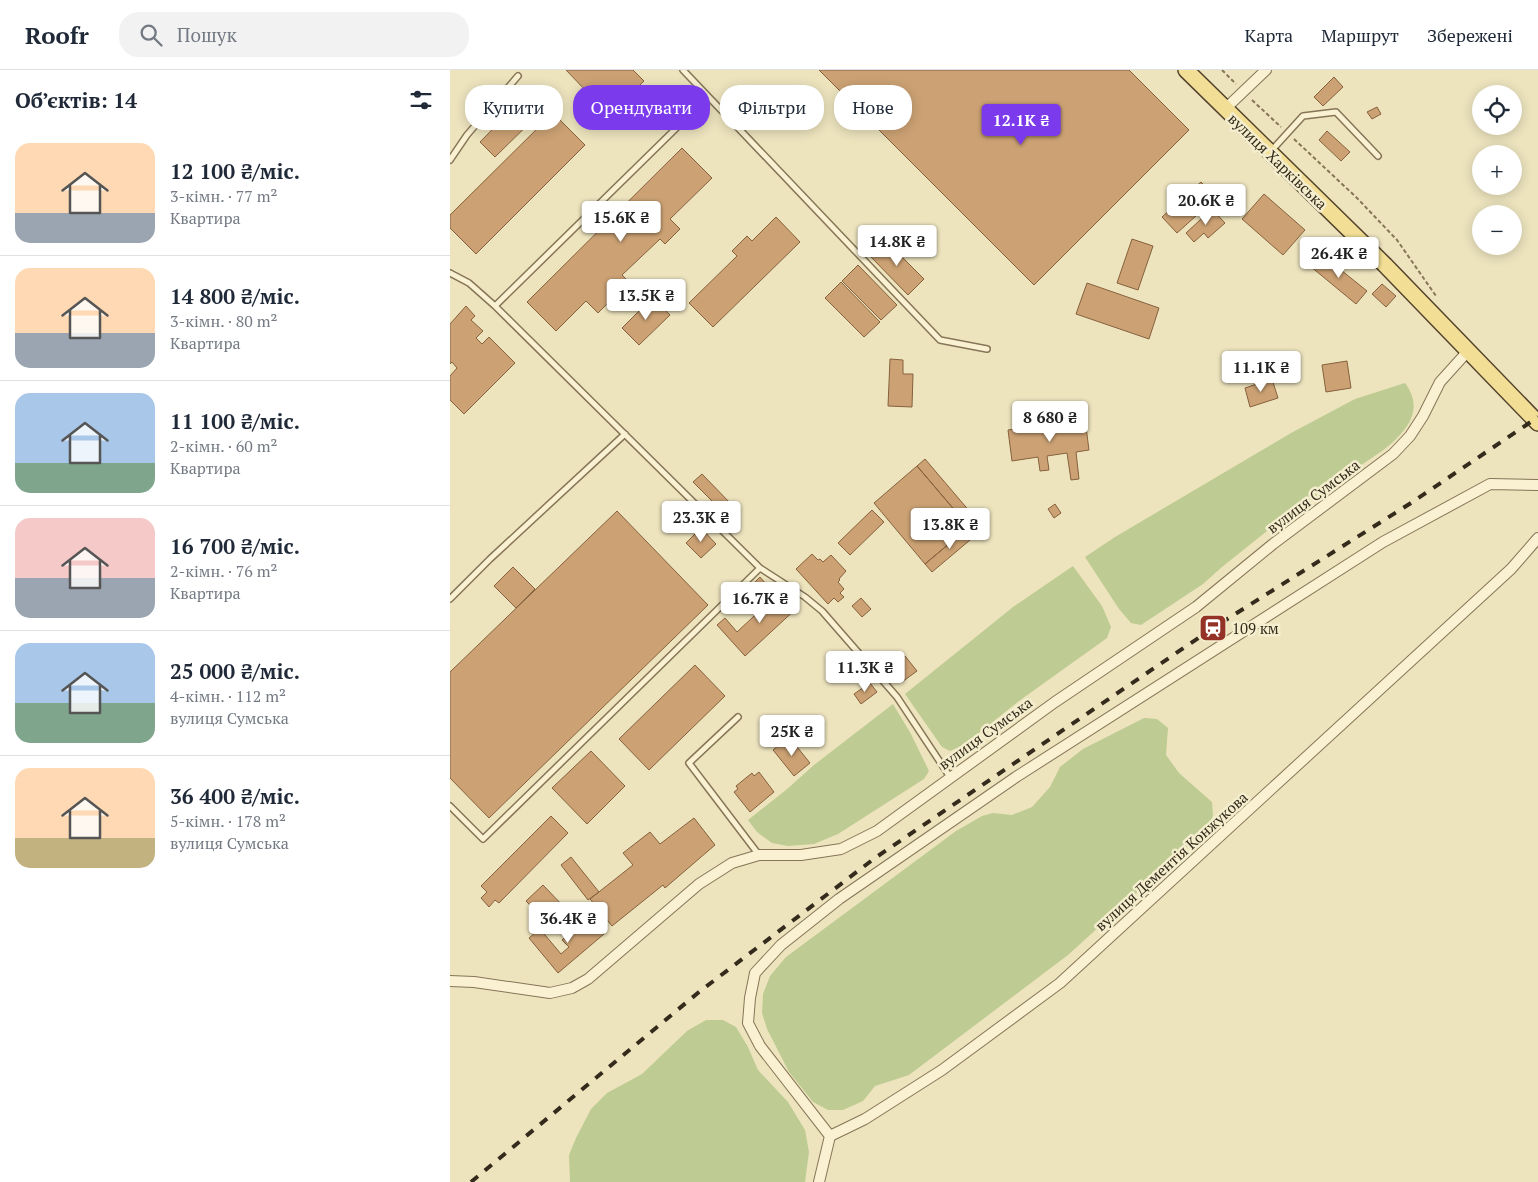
<!DOCTYPE html>
<html lang="uk">
<meta charset="utf-8">
<style>
:root{--surface:#fff;--page:#f2f2f3;--text:#1f2937;--muted:#747a83;--line:#e0e1e3;--accent:#7c3aed}
body{margin:0;font-family:"PT Serif",serif;background:var(--page);color:var(--text);height:100vh;display:flex;flex-direction:column;font-size:19px;white-space:nowrap}
*{box-sizing:border-box;margin:0}
p{font-size:16px;color:var(--muted)}
.icon{flex:none;width:28px;height:28px;fill:none;stroke:currentColor;stroke-width:2;stroke-linecap:round;stroke-linejoin:round}
.map{position:relative;flex:1;overflow:hidden}
.sheet{display:flex;flex-direction:column;background:var(--surface);width:450px}
.sheet>*{flex:none}
.hud{position:absolute;left:15px;top:15px;width:475px;height:45px;display:flex;gap:10px}
.fabs{position:absolute;left:1022px;top:15px;display:grid;gap:10px}
.fabs a{display:grid;place-items:center;width:50px;height:50px;border-radius:50%;background:var(--surface);box-shadow:0 2px 12px #0003;font-size:25px}
.price{position:absolute;translate:-50% -42px;padding:0 11px;border-radius:5px;background:#fff;color:#222;font-size:16px;line-height:32px;filter:drop-shadow(0 1px 2px #0008)}
.price::after{content:'';position:absolute;left:50%;top:30px;width:15px;height:11px;margin-left:-8px;background:inherit;clip-path:polygon(0 0,100% 0,50% 100%)}
.price.active{background:var(--accent);color:#fff}
ul{padding:0;list-style:none}
li{display:flex;align-items:center;gap:15px;height:125px;padding:0 15px}
li+li{border-top:1px solid var(--line)}
li span{display:grid;place-items:center;flex:none;width:140px;height:100px;border-radius:15px;color:#555}
li>.icon{margin-inline-start:auto}
span .icon{width:60px;height:60px;fill:#fffc;stroke-width:1}
li b{font-size:21px}
h2{display:flex;justify-content:space-between;align-items:center;height:60px;padding:0 15px;font-size:21px}
.tag{padding:0 18px;border-radius:20px;background:var(--surface);box-shadow:0 2px 12px #0003;font-size:18px;line-height:45px}
.tag.active{background:var(--accent);color:#fff}
header{display:flex;align-items:center;gap:30px;box-sizing:border-box;height:70px;padding:0 25px;background:var(--surface);border-bottom:1px solid var(--line)}
header strong{font-size:24px}
nav{display:flex;gap:28px;margin-inline-start:auto;font-size:18px}
.search{width:350px;height:45px;background:var(--page);display:flex;align-items:center;gap:12px;box-sizing:border-box;padding:0 18px;border-radius:20px;color:var(--muted);font-size:19px}
main{display:flex;flex:1;min-height:0}
.map>svg:first-child{display:block}
</style>
<header>
<strong>Roofr</strong>
<div class="search"><svg class="icon" aria-label="search" viewBox="0 0 24 24"><circle cx="10" cy="10" r="6"/><path d="M15 15l6 6"/></svg>Пошук</div>
<nav><a>Карта</a><a>Маршрут</a><a>Збережені</a></nav>
</header>
<main>
<section class="sheet">
<h2>Об’єктів: 14<svg class="icon" aria-label="filters" viewBox="0 0 24 24"><path d="M4 7h16M4 17h16"/><circle cx="9" cy="7" r="2"/><circle cx="15" cy="17" r="2"/></svg></h2>
<ul>
<li><span style="background:linear-gradient(#ffd9b3 70%,#9aa5b1 0)"><svg class="icon" aria-label="home" viewBox="0 0 24 24"><path d="M3 11l9-7 9 7M6 9v11h12V9"/></svg></span><div><b>12 100 ₴/міс.</b><p>3-кімн. · 77 m²</p><p>Квартира</p></div></li>
<li><span style="background:linear-gradient(#ffd9b3 65%,#9aa5b1 0)"><svg class="icon" aria-label="home" viewBox="0 0 24 24"><path d="M3 11l9-7 9 7M6 9v11h12V9"/></svg></span><div><b>14 800 ₴/міс.</b><p>3-кімн. · 80 m²</p><p>Квартира</p></div></li>
<li><span style="background:linear-gradient(#a9c7e8 70%,#7fa58c 0)"><svg class="icon" aria-label="home" viewBox="0 0 24 24"><path d="M3 11l9-7 9 7M6 9v11h12V9"/></svg></span><div><b>11 100 ₴/міс.</b><p>2-кімн. · 60 m²</p><p>Квартира</p></div></li>
<li><span style="background:linear-gradient(#f6c9c9 60%,#9aa5b1 0)"><svg class="icon" aria-label="home" viewBox="0 0 24 24"><path d="M3 11l9-7 9 7M6 9v11h12V9"/></svg></span><div><b>16 700 ₴/міс.</b><p>2-кімн. · 76 m²</p><p>Квартира</p></div></li>
<li><span style="background:linear-gradient(#a9c7e8 60%,#7fa58c 0)"><svg class="icon" aria-label="home" viewBox="0 0 24 24"><path d="M3 11l9-7 9 7M6 9v11h12V9"/></svg></span><div><b>25 000 ₴/міс.</b><p>4-кімн. · 112 m²</p><p>вулиця Сумська</p></div></li>
<li><span style="background:linear-gradient(#ffd9b3 70%,#c2b280 0)"><svg class="icon" aria-label="home" viewBox="0 0 24 24"><path d="M3 11l9-7 9 7M6 9v11h12V9"/></svg></span><div><b>36 400 ₴/міс.</b><p>5-кімн. · 178 m²</p><p>вулиця Сумська</p></div></li>
</ul>
</section>
<div class="map">
<svg width="1088" height="1112" viewBox="0 0 1088 1112">
<rect width="100%" height="100%" fill="#ede4be"/>
<path fill="#becb93" d="M955,313C976,341 955,363 932,381L832,449L772,497L753,514L691,555L681,553L669,539L635,487L665,467L841,363L905,329Z
M623,496L652,536L661,557L657,568L569,631L514,675L500,681L492,677L455,624L563,537Z
M443,634L461,664L479,701L474,709L388,764L364,774L338,776L322,773L307,762L298,750L336,720L364,695Z
M694,648L707,649L718,658L716,685L729,703L762,732L763,745L759,757L618,885L459,1005L425,1016L413,1031L393,1040H378L363,1032L339,1002L317,959L312,943L313,924L320,906L336,887L506,761L532,746L543,743L562,745L582,737L600,717L610,697L633,679Z
M256,950H273L286,957L298,977L308,1000L338,1032L355,1060L359,1082L355,1112H120L119,1085L126,1068L141,1039L157,1023L192,1004L237,961Z"/>
<path fill="#cca274" stroke="#85613d" d="M116,0H183L194,11L159,45Z
M369,0H679L739,60L584,215Z
M884,7L893,17L873,36L864,27Z
M80,21L96,37L45,87L30,72Z
M927,37L931,44L922,49L917,42Z
M103,43L135,75L26,184L0,158V145Z
M877,61L900,82L891,91L869,70Z
M232,78L262,108L220,149L230,159L215,174L210,169L172,205L179,212L148,243L136,231L106,261L77,232Z
M751,112L766,128L727,163L712,147Z
M814,124L855,160L833,185L792,149Z
M762,139L775,153L758,168L754,163L744,172L736,163Z
M326,147L350,172L263,257L239,233L287,186L282,181L297,166L302,171Z
M682,169L703,176L688,220L667,213Z
M435,170L474,209L458,225L419,185Z
M871,184L917,221L906,234L860,196Z
M408,195L447,235L431,250L392,211Z
M391,212L430,252L414,267L375,228Z
M637,213L709,238L699,269L626,244Z
M932,214L946,226L936,237L922,224Z
M203,227L220,245L189,275L172,258Z
M16,236L25,246L21,250L33,261L26,268L32,274L39,267L65,293L14,344L0,330V306L7,298L2,292L0,294V254Z
M440,289L453,290V304H463L462,337L438,336Z
M897,291L901,318L876,322L872,295Z
M822,309L828,328L800,337L795,318Z
M635,349L639,380L626,382L629,409L621,410L617,383L597,386L599,400L590,401L588,387L562,391L558,360Z
M475,389L527,450L519,457L467,396Z
M467,396L519,457L475,494L424,433Z
M252,404L284,437L276,445L243,412Z
M605,434L611,443L604,448L598,439Z
M422,440L434,452L400,485L388,473Z
M167,441L258,535L39,748L0,708V602Z
M519,457L526,465L482,502L475,494Z
M251,458L266,474L251,488L236,473Z
M362,484L368,490L370,489L373,492L381,485L396,501L389,509L390,510L388,512L394,519L390,523L394,527L388,532L384,528L378,534L346,499Z
M63,497L85,519L66,538L44,516Z
M310,507L316,514L310,520L304,513Z
M332,520L348,537L295,586L267,555L275,548L287,562Z
M411,528L421,539L412,547L402,536Z
M455,586L467,601L452,612L440,597Z
M245,595L275,626L199,700L169,669Z
M420,613L427,622L411,634L404,624Z
M339,667L360,693L344,706L323,680Z
M141,681L175,716L137,754L102,718Z
M309,702L324,722L300,742L284,722L288,719L286,716L302,703L304,706Z
M101,746L118,763L49,833L45,830L39,837L31,828L37,822L31,816Z
M244,748L265,775L215,818L213,815L162,856L140,829L183,795L173,783L200,762L210,774Z
M121,787L149,822L138,830L111,795Z
M93,815L116,839L99,855L76,831Z
M140,847L154,864L108,903L79,868L90,859L111,884L119,877L112,870Z"/>
<g fill="none" stroke-linecap="round" stroke-linejoin="round">
<defs>
<path id="service" d="M233,0L490,270L537,279
M258,27L45,236L310,498L355,527L372,541L447,627L500,707
M822,80L853,46L886,42L928,86
M0,90L17,65L68,6
M0,203L19,213L45,236
M0,529L40,489L175,364
M288,647L239,693L309,785
M0,736L33,769L310,498"/>
<path id="minor" d="M775,39L816,0
M0,911L24,912L100,923L122,918L138,909L249,814L282,793L309,785H351L391,779L427,761L605,632L746,537L823,474L943,384L960,366L973,346L990,312L1018,281
M380,1066L310,976L298,953L300,928L305,903L331,875L389,829L566,707L933,472L1040,414L1088,415
M380,1066L415,1049L492,1000L610,913L1061,499L1088,468
M369,1112L380,1066"/>
<path id="primary" d="M736,0L935,195L1088,353"/>
</defs>
<use href="#service" stroke="#867557" stroke-width="8"/>
<use href="#minor" stroke="#867557" stroke-width="12"/>
<use href="#primary" stroke="#53422c" stroke-width="18"/>
<path stroke="#867557" stroke-width="2" stroke-dasharray="4 2.5" stroke-linecap="butt" d="M772,0L786,14
M802,30L831,57
M844,69L907,128L947,170L986,226"/>
<use href="#service" stroke="#f9f1d1" stroke-width="5"/>
<use href="#minor" stroke="#f9f1d1" stroke-width="10"/>
<use href="#primary" stroke="#f2df95" stroke-width="15"/>
<path stroke="#352b1c" stroke-width="4" stroke-dasharray="9 9" stroke-linecap="butt" d="M21,1112L249,922L425,788L763,558L961,433L1088,347"/>
</g>
<defs>
<symbol id="station-square" viewBox="-11 -11 22 22"><rect x="-9" y="-9" width="18" height="18" rx="4" fill="#943227" stroke="#f5eece"/><path d="M-3-6H3Q5-6 5-4V2Q5 4 3 4L4.5 6H3L1.5 4h-3L-3 6H-4.5L-3 4Q-5 4-5 2V-4Q-5-6-3-6ZM-3.5-4v3h7v-3ZM-3.5 1v1.5H-2V1ZM2 1v1.5H3.5V1Z" fill="#fff"/></symbol>
</defs>
<g fill-rule="evenodd">
<use href="#station-square" x="747" y="542" width="32" height="32"/>
</g>
<g text-anchor="middle" dominant-baseline="central" stroke-width="5" stroke-linejoin="round" paint-order="stroke">
<g font-size="15" fill="#352b1c" stroke="#f5eece">
<text transform="translate(828 91) rotate(44)">вулиця Харківська</text>
<text transform="translate(863 426) rotate(-37)">вулиця Сумська</text>
<text transform="translate(535 663) rotate(-36)">вулиця Сумська</text>
<text transform="translate(721 791) rotate(-42)">вулиця Дементія Конжукова</text>
</g>
<g font-size="15" fill="#352b1c" stroke="#f5eece" text-anchor="start">
<text x="782" y="558">109 км</text>
</g>
</g>
</svg>
<div class="fabs">
<a><svg class="icon" aria-label="locate" viewBox="0 0 24 24"><circle cx="12" cy="12" r="6"/><path d="M12 2v4M12 18v4M2 12h4M18 12h4"/></svg></a>
<a>+</a>
<a>−</a>
</div>
<b class="price active" style="left:571px;top:76px">12.1K ₴</b>
<b class="price" style="left:756px;top:156px">20.6K ₴</b>
<b class="price" style="left:171px;top:173px">15.6K ₴</b>
<b class="price" style="left:447px;top:197px">14.8K ₴</b>
<b class="price" style="left:889px;top:209px">26.4K ₴</b>
<b class="price" style="left:196px;top:251px">13.5K ₴</b>
<b class="price" style="left:811px;top:323px">11.1K ₴</b>
<b class="price" style="left:600px;top:373px">8 680 ₴</b>
<b class="price" style="left:251px;top:473px">23.3K ₴</b>
<b class="price" style="left:500px;top:480px">13.8K ₴</b>
<b class="price" style="left:310px;top:554px">16.7K ₴</b>
<b class="price" style="left:415px;top:623px">11.3K ₴</b>
<b class="price" style="left:342px;top:687px">25K ₴</b>
<b class="price" style="left:118px;top:874px">36.4K ₴</b>
<div class="hud">
<a class="tag">Купити</a>
<a class="tag active">Орендувати</a>
<a class="tag">Фільтри</a>
<a class="tag">Нове</a>
</div>
</div>
</main>
